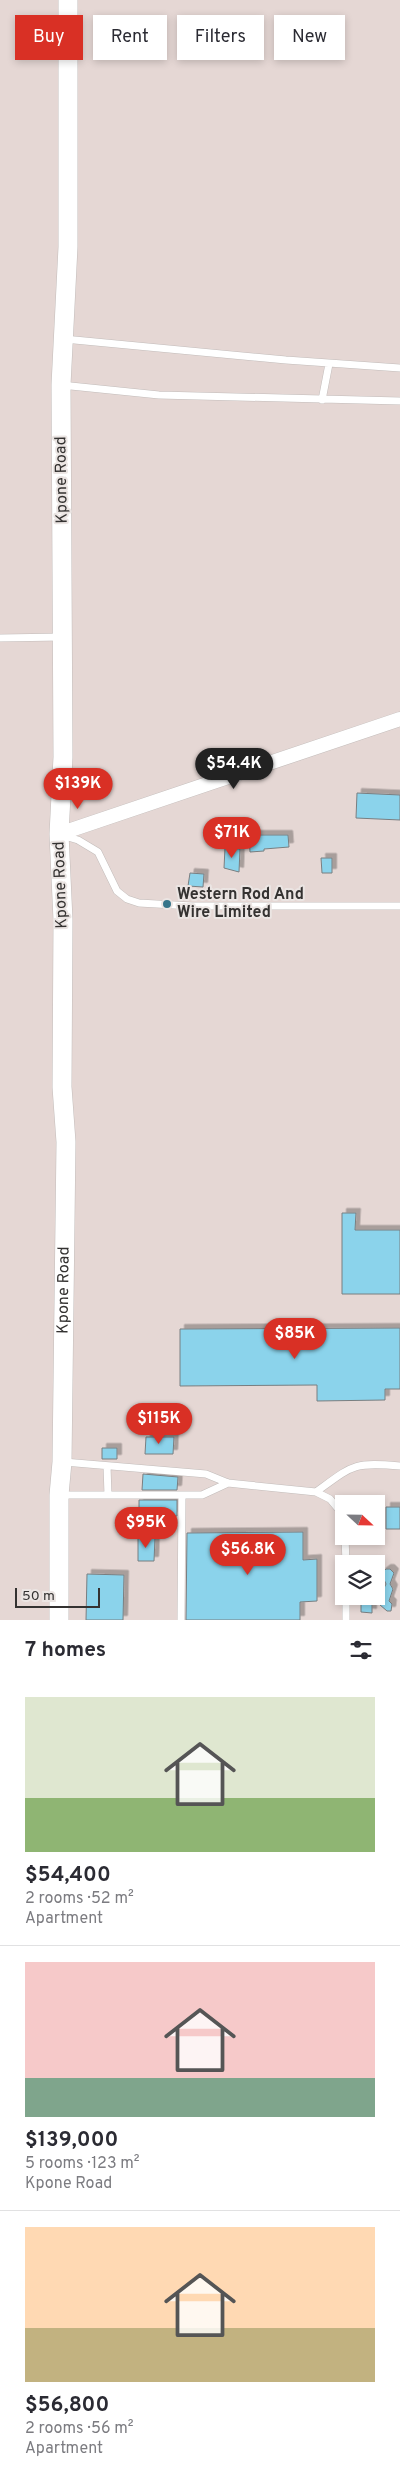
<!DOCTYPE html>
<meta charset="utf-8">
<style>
:root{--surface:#fff;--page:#f2f2f3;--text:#2b2b33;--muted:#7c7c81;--line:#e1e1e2;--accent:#d93025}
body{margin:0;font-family:Overpass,sans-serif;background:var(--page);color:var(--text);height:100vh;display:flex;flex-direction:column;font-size:19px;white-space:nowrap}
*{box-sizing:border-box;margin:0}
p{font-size:16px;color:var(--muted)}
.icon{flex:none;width:28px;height:28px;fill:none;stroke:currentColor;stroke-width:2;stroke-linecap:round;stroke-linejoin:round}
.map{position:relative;height:1620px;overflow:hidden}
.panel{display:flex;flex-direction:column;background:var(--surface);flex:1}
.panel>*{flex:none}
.banner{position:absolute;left:15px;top:15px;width:370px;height:45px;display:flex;gap:10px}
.needle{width:32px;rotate:112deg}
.controls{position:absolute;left:335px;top:1495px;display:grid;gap:10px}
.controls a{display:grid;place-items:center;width:50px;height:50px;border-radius:0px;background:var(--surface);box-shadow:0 2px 8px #0003;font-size:25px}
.scale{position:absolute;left:15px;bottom:12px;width:85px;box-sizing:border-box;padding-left:5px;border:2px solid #343231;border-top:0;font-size:14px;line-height:18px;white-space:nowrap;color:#343231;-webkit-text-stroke:4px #ebe5e3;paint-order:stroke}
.price{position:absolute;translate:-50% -42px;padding:0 11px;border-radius:18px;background:var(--accent);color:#fff;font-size:16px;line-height:32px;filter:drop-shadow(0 1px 2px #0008)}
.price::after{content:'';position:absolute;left:50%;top:30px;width:15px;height:11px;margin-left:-8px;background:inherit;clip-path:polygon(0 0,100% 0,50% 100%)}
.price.active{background:#222;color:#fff}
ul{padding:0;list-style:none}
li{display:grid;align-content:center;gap:10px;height:265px;padding:0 25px}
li+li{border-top:1px solid var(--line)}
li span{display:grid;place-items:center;height:155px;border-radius:0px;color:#555}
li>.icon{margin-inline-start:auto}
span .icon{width:90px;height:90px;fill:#fffc;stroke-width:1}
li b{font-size:21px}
h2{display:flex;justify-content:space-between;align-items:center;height:60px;padding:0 25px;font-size:21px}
.pill{padding:0 18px;border-radius:0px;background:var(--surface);box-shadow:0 2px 8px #0003;font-size:18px;line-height:45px}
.pill.active{background:var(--accent);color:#fff}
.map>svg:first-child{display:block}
</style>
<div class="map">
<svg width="400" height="1620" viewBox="0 0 400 1620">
<defs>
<filter id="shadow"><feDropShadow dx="4.5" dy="-4.5" stdDeviation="0" flood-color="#0004"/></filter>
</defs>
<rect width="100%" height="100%" fill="#ebe5e3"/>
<path fill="#e5d7d4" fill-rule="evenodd" d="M0,0H400V1620H0ZM344,1504H376V1536H344ZM344,1564H376V1596H344Z"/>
<path fill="#8bd3eb" stroke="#797e80" filter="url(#shadow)" d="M357,793L400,795V820L356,818Z
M249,835H288L289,847L264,849V851L250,852Z
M225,848L240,849L239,872L224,868Z
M321,858H332V873H322Z
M190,873L204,874L203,887L188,886Z
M342,1213H356L355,1230H400V1294H342Z
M400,1328V1389H385V1400L317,1401V1385L180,1386V1329Z
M146,1437H174L173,1454H145Z
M102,1448H117V1459H102Z
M143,1474L178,1477L177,1490H142Z
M139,1500H177V1516L139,1517Z
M386,1507H400V1529H386Z
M303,1532V1560L317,1559V1601L300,1602V1620H186L187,1533Z
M138,1538H155L154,1561H138Z
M386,1569H390L394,1573L390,1584L393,1589L389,1601L392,1604L391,1611H387L372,1598V1613L361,1612V1596H380L386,1584L381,1573Z
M87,1574L124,1575L123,1620H86Z"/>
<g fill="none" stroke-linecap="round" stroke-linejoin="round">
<defs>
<path id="lane" d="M64,339L286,360L400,368
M61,385L159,395L400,401
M322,400L329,364
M0,638L62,637
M61,835L78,840L98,852L117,891L127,899L139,903L192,906H400
M64,1462L206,1474L228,1483L316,1492L330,1499L340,1511L344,1521
M107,1466L108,1495
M316,1492C353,1465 353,1462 400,1466
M61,1495H202L228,1483
M345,1536L346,1564
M346,1596V1620
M181,1620L182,1496"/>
<path id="street" d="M59,834L400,719"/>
<g id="secondary">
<path id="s1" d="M59,1620V1495L62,1462L66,1142L62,1087L63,920L59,834L63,757L61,385L68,247V0"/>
</g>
</defs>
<use href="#lane" stroke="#c2bcba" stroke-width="8"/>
<use href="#street" stroke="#c2bcba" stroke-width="15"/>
<use href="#secondary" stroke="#c2bcba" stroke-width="20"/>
<use href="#lane" stroke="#fff" stroke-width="7"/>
<use href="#street" stroke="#fff" stroke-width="14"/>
<use href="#secondary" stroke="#fff" stroke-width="19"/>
</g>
<circle fill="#36758a" stroke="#ebe5e3" stroke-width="2" cx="167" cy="904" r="5"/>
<g text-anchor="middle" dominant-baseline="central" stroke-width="4" stroke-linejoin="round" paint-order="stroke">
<g font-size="16" fill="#343231" stroke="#ebe5e3">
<text transform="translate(62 480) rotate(-91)">Kpone Road</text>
<text transform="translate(61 885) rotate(-92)">Kpone Road</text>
<text stroke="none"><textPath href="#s1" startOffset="330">Kpone Road</textPath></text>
</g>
<g font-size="16" font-weight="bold" fill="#343231" stroke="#ebe5e3" text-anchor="start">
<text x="177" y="895">Western Rod And<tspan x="177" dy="18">Wire Limited</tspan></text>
</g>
</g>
</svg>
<div class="controls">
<a><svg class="needle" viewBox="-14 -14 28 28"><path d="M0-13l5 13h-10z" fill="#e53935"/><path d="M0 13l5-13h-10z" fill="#7c7c81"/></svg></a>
<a><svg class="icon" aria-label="layers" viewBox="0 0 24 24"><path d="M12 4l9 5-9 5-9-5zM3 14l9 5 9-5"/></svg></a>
</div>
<div class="scale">50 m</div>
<b class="price active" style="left:234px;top:790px">$54.4K</b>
<b class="price" style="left:78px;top:810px">$139K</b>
<b class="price" style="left:232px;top:859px">$71K</b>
<b class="price" style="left:295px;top:1360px">$85K</b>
<b class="price" style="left:159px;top:1445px">$115K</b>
<b class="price" style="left:146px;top:1549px">$95K</b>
<b class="price" style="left:248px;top:1576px">$56.8K</b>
<div class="banner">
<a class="pill active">Buy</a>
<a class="pill">Rent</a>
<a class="pill">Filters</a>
<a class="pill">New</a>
</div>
</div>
<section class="panel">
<h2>7 homes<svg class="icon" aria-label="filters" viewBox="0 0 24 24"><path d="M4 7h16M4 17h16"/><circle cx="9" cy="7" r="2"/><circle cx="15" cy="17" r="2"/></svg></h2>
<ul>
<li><span style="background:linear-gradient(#dfe7d0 65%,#8fb573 0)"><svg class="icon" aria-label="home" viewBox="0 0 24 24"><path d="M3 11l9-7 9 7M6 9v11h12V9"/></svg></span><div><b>$54,400</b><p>2 rooms · 52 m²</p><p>Apartment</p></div></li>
<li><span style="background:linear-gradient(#f6c9c9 75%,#7fa58c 0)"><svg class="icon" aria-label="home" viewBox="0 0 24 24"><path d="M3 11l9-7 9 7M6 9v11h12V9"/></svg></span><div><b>$139,000</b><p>5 rooms · 123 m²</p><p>Kpone Road</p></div></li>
<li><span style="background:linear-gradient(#ffd9b3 65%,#c2b280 0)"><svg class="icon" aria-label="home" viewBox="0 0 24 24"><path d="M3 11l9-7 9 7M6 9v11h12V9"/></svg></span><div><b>$56,800</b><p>2 rooms · 56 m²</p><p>Apartment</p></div></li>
</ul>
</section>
